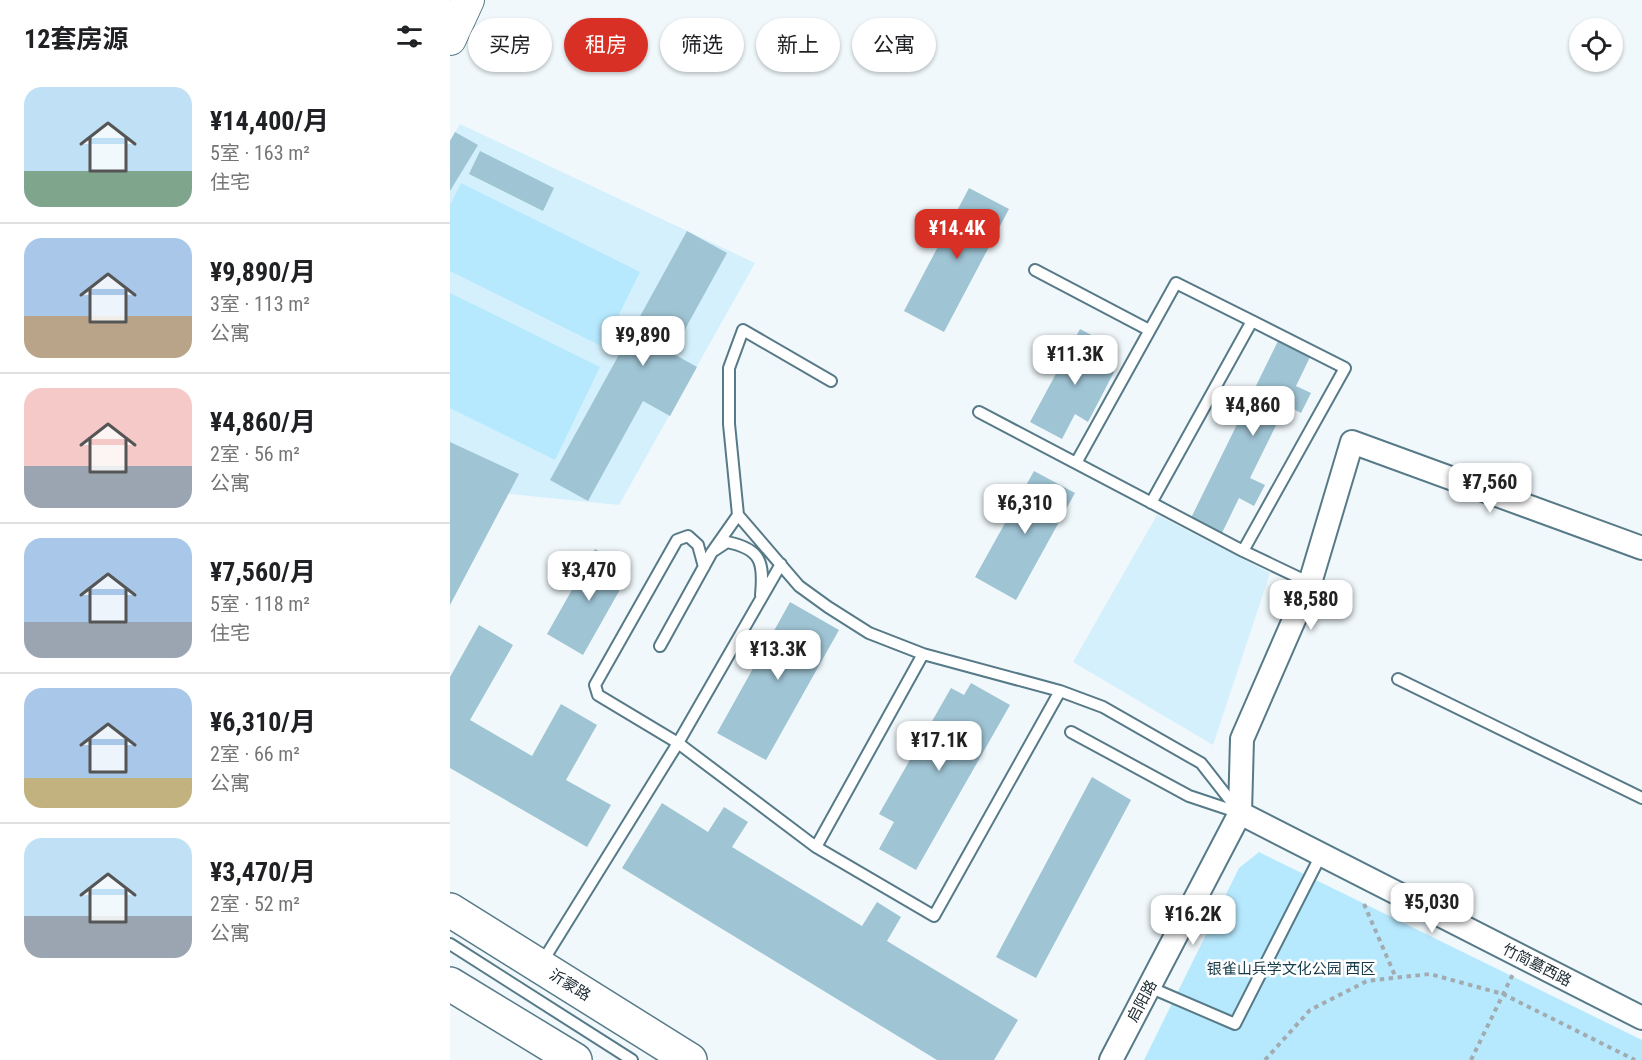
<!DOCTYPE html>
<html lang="zh">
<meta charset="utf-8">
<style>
:root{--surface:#fff;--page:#f6f6f6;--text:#202124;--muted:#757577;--line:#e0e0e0;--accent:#d93025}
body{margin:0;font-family:"Roboto Condensed","Noto Sans SC",sans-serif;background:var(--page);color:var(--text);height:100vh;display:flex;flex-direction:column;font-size:22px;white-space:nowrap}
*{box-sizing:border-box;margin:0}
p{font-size:20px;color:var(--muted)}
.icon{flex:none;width:33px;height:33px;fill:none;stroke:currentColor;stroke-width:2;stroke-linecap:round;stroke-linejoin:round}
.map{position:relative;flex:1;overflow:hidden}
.side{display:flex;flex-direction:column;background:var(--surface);width:450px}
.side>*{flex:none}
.banner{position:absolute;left:18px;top:18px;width:570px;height:54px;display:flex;gap:12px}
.buttons{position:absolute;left:1119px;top:18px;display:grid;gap:12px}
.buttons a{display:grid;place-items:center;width:54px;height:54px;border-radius:50%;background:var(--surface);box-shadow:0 2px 4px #0004;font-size:30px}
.price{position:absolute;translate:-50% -51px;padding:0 14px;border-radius:12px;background:#fff;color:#222;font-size:20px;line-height:39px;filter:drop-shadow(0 2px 3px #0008)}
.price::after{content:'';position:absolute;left:50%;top:36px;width:18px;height:14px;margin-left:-9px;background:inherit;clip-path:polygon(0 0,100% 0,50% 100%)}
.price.selected{background:var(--accent);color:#fff}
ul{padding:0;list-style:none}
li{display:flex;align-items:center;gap:18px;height:150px;padding:0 24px}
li+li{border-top:2px solid var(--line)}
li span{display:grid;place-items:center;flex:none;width:168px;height:120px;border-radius:18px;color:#555}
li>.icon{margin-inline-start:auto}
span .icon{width:72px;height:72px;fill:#fffc;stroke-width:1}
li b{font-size:26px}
h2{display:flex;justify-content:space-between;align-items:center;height:72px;padding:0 24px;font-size:26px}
.tag{padding:0 21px;border-radius:27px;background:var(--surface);box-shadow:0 2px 4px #0004;font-size:21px;line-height:54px}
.tag.selected{background:var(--accent);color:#fff}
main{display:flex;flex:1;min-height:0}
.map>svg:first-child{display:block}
</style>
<main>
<section class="side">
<h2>12套房源<svg class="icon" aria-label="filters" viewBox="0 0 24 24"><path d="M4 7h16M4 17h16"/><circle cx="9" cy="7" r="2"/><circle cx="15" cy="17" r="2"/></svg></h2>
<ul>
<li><span style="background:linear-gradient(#bfe0f5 70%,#7fa58c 0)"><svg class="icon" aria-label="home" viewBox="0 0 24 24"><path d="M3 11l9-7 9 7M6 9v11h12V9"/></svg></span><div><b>¥14,400/月</b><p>5室 · 163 m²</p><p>住宅</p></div></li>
<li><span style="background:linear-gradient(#a9c7e8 65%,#b9a48a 0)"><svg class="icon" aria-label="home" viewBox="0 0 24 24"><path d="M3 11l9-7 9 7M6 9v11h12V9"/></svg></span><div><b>¥9,890/月</b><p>3室 · 113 m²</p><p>公寓</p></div></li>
<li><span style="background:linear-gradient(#f6c9c9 65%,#9aa5b1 0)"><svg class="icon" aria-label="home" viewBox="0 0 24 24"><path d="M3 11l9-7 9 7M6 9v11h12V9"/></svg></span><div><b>¥4,860/月</b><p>2室 · 56 m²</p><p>公寓</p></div></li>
<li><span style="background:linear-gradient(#a9c7e8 70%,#9aa5b1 0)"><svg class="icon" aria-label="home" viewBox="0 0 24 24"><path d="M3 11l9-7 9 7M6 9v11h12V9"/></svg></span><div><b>¥7,560/月</b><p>5室 · 118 m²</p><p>住宅</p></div></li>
<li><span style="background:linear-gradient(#a9c7e8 75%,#c2b280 0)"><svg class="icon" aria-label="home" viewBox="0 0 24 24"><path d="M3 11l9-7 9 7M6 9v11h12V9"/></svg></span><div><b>¥6,310/月</b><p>2室 · 66 m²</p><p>公寓</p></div></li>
<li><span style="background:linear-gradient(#bfe0f5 65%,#9aa5b1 0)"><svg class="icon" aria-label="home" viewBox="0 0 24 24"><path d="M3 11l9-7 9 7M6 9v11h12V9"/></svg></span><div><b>¥3,470/月</b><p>2室 · 52 m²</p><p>公寓</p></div></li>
</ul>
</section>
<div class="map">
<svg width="1192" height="1060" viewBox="0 0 1192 1060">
<rect width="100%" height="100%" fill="#f0f8fb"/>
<path fill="#d4f0fc" d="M10,124L305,263L169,505L0,488V141Z
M707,515L820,573L763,745L623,662Z"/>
<path fill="#b7e9fe" d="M11,183L190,272L153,347L0,271V205Z
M0,293L150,367L105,460L0,408Z
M809,852L1192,1040V1060H694L789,868Z"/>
<path fill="#9fc4d4" d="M5,132L28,145L0,191V141Z
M30,151L104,188L93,211L19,174Z
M519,188L559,209L494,332L454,311Z
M237,231L277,253L222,353L247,367L220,416L193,401L138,501L100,480Z
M630,329L662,346L652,366L664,372L638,422L625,414L612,439L580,422Z
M830,337L862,353L846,386L861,393L851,413L836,405L800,478L815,485L804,506L789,498L771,535L740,520Z
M0,442L69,474L0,605Z
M584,471L625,493L566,600L525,577Z
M145,549L181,570L133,655L97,634Z
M340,602L389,630L316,760L267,733Z
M29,625L63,645L20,720L82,756L111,704L147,725L116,780L161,805L137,847L0,768V677Z
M521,683L560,705L466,870L429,849L444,822L429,814L501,688L514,695Z
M642,777L681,800L586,978L546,957Z
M212,803L258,832L274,807L298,822L282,847L412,926L427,902L451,917L437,941L568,1020L544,1060H487L172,868Z"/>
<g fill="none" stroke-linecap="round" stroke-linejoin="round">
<defs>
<path id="service" d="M585,270L699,330
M381,381L293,330L279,368V424L288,515L349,586L378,607L419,633L473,654L610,691L653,707L751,763L787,809
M529,412L793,551L895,368L802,321
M626,463L726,283L802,321L701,503
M265,550L277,542C312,549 314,563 311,595
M793,551L860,583
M254,567L248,545L238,536L227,540L145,685L148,695L228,743L366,847L484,916L610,691
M210,646L262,552L288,515
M948,679L1192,798
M621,732L739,796L790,813
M366,847L473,654
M0,944L182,1060
M91,964L228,743L331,564
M699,987L785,1024L871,855"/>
<path id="minor" d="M790,813L1192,1018
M661,1060L790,813L792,739L860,583L902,442L1192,548"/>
<path id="secondary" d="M0,39L18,0"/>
<path id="primary" d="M0,910L240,1060
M0,984L125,1060"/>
</defs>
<use href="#service" stroke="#577a88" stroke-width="14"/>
<use href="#minor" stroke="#577a88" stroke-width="26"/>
<use href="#secondary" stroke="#577a88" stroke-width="34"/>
<use href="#primary" stroke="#577a88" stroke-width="36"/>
<path stroke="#a1abb0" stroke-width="4" stroke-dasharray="4.5 4.5" stroke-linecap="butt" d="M914,904L946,978
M815,1060L860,1010L917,981L980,974L1053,994L1185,1060
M1021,1060L1063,974"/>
<use href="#service" stroke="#fff" stroke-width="10"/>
<use href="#minor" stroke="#fff" stroke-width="22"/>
<use href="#secondary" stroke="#fff" stroke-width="32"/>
<use href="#primary" stroke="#fff" stroke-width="33"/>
</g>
<g text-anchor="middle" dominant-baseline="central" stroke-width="5" stroke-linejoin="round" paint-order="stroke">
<g font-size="15" fill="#202e35" stroke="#fff">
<text transform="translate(1087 965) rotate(27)">竹简墓西路</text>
<text transform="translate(120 985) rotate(32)">沂蒙路</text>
<text transform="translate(692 1001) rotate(-62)">启阳路</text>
</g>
<g font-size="15" fill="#153a48" stroke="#fff">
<text x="841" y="969">银雀山兵学文化公园 西区</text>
</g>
</g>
</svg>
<div class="buttons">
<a><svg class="icon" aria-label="locate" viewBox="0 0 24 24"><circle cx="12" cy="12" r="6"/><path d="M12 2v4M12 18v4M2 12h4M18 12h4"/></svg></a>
</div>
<b class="price selected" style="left:507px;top:260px">¥14.4K</b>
<b class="price" style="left:193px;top:367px">¥9,890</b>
<b class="price" style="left:625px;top:386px">¥11.3K</b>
<b class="price" style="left:803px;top:437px">¥4,860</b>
<b class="price" style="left:1040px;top:514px">¥7,560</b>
<b class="price" style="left:575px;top:535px">¥6,310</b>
<b class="price" style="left:139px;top:602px">¥3,470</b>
<b class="price" style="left:861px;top:631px">¥8,580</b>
<b class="price" style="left:328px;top:681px">¥13.3K</b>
<b class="price" style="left:489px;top:772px">¥17.1K</b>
<b class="price" style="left:982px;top:934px">¥5,030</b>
<b class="price" style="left:743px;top:946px">¥16.2K</b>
<div class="banner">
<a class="tag">买房</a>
<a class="tag selected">租房</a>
<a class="tag">筛选</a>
<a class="tag">新上</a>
<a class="tag">公寓</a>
</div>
</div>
</main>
